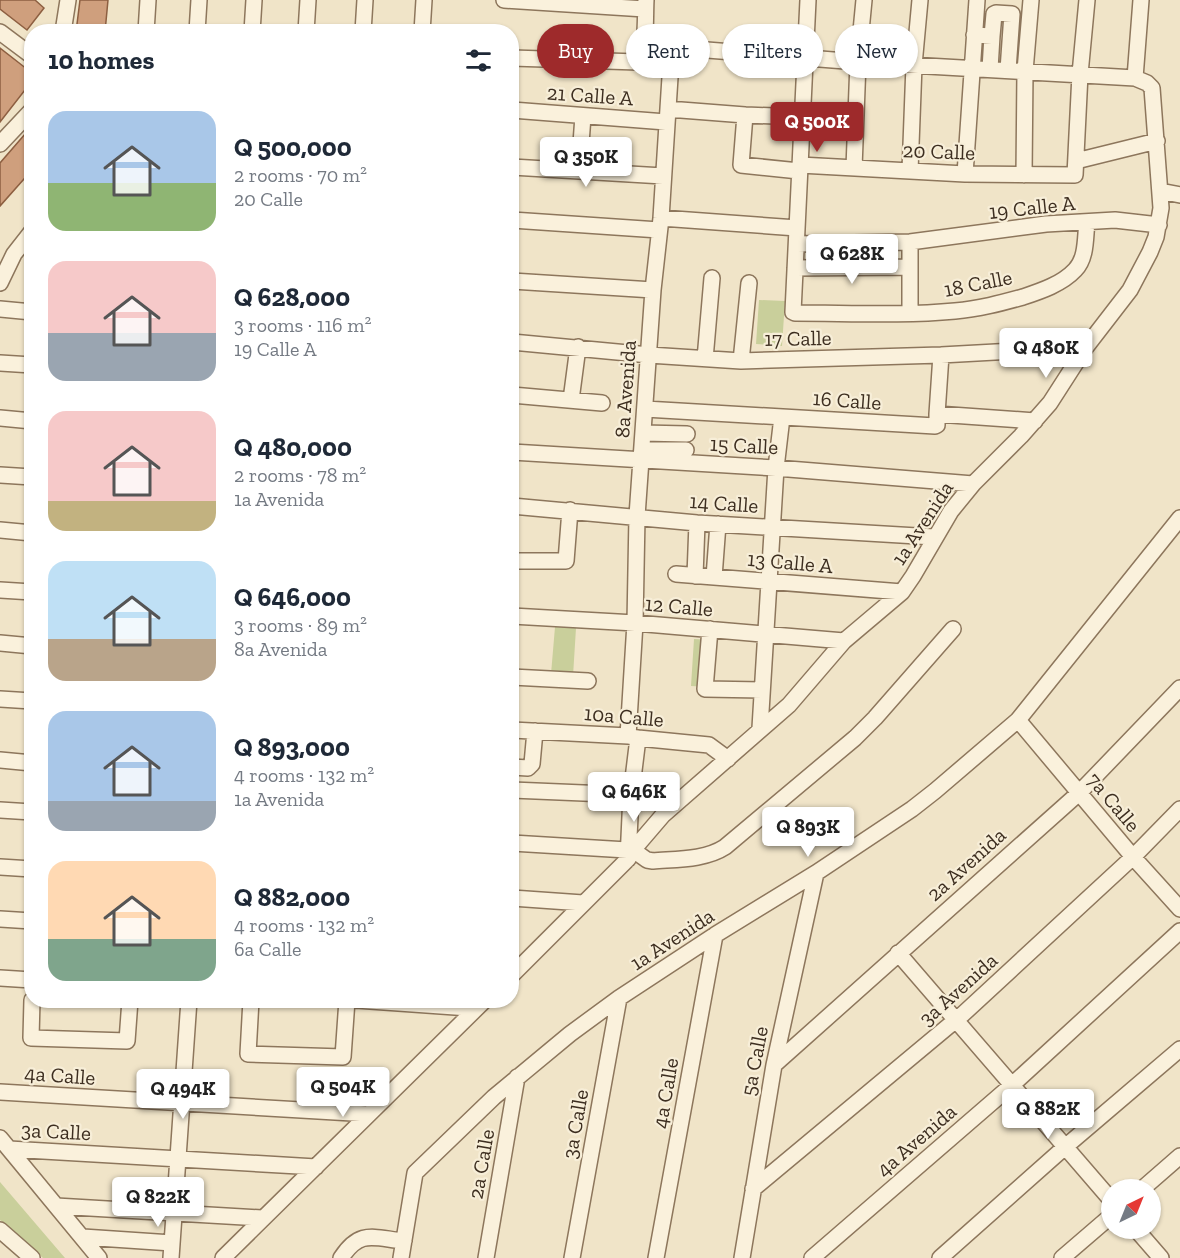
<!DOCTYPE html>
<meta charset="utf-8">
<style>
:root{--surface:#fff;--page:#f6f6f7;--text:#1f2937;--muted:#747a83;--accent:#9e2a2b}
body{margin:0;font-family:"Zilla Slab",serif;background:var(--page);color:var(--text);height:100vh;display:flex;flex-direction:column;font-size:22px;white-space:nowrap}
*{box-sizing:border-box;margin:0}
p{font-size:20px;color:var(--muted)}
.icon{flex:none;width:33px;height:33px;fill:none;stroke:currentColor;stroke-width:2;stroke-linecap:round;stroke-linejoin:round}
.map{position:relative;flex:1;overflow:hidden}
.panel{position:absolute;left:24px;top:24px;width:495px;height:984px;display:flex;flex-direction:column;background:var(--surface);border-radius:24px;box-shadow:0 2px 4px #0004}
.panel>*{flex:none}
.hud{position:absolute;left:537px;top:24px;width:552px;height:54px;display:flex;gap:12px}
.needle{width:39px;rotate:43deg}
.fabs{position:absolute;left:1101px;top:1179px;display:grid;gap:12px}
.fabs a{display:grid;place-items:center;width:60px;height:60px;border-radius:50%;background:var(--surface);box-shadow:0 2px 4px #0004;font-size:30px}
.price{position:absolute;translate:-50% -51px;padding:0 14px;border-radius:6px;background:#fff;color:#222;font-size:20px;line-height:39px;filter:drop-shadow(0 2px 3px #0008)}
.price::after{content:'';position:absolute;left:50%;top:36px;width:18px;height:14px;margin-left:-9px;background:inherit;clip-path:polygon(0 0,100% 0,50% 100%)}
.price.selected{background:var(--accent);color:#fff}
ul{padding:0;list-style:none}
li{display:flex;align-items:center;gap:18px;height:150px;padding:0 24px}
li span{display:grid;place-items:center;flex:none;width:168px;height:120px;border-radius:18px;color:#555}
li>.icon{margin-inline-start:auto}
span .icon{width:72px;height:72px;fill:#fffc;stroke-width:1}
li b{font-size:26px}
h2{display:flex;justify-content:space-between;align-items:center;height:72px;padding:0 24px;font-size:26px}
.tag{padding:0 21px;border-radius:27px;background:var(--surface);box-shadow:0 2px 4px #0004;font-size:21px;line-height:54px}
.tag.selected{background:var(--accent);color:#fff}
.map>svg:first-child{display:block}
</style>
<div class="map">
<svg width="1180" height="1258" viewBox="0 0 1180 1258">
<rect width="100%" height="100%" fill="#f0e4c8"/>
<path fill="#c9cf9b" d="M759,300L785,301L782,346L756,344Z
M555,627L576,628L573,676L551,674Z
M694,639L713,640L710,687L691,686Z
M0,1182L65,1258H43L0,1220Z"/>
<path fill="#cf9f7d" stroke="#8d5f41" stroke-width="1.5" d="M0,0H35L44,8L27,30L0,9Z
M80,0H108L105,32H76Z
M0,48L32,73V81L0,122Z
M32,126V170L0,206V163Z"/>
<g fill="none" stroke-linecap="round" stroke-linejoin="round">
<defs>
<path id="minor" d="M504,0L645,9
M808,0L793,312L795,313C848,313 902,316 955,311C979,309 1001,303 1023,297C1041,291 1062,284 1075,270C1087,258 1085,237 1087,222
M0,32L32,56
M63,32L68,0
M146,32L148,0
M197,32L199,0
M252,32L254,0
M306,32L308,0
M363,32L365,0
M422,32L424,0
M974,35L992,36L994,14L996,13L1012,14L1008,70
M644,45L858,62L1135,78
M512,58L638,62C647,53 645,14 646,0
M990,69L992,36
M668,109L745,115L802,117
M512,110L666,122
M745,115L741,165L799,171
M0,144L32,110
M1076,161L1157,141
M800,165L965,174L1075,175L1080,74L1087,0
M512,167L663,176
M854,168L858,62L864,0
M579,171L583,116
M910,171L914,65L920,0
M965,174L977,0
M1024,175L1025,71L1031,0
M1160,191L1180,195
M661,218L797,228
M512,220L659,230
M910,242V313
M797,244L910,242L1046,224L1115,220L1159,225
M795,268L909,267
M512,281L653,290
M0,283L14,254L32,231
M0,309L32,312
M512,342L649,355L741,361L941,355L1086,347
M705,359L712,278
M741,361L749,283
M0,363L32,365
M512,395L602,403
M571,400L578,347
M645,409L935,426L937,425V414L1035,421
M937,414L941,355
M0,418L32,421
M643,433L687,434
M642,450H686
M512,452L776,468L973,484
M0,475L32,477
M512,506L697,523L934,537
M0,530L32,533
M512,561H566L570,510
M676,574L902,592
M695,576L697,523
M714,577L718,524
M0,590L32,592
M512,616L635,623L844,641
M710,629L705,689L762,690
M0,643L32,646
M512,677L588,681
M0,699L32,701
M1018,720L1133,857L1180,909
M760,728L776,468L782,417
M512,730L628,736L638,738L709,745L728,759
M628,736L635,623L637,516L653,290L661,218L672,46
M0,760L32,763
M512,767L528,768L532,764L535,731
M512,790L631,795
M0,810L32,812
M512,843L627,850
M633,850L647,860L653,861C677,859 705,860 725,847L855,738L875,718L953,629
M628,859L631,795L638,738
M0,867L32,869
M512,898L583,903
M0,919L32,921
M898,953L1112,1201
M512,975L628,859L633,850L663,815L789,705L844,641L902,592L913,576L951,511L973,484L1021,436L1050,403L1086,347L1130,290L1150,252L1156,237L1161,208L1152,88L1147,83L1135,78L1141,0
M0,978L32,980
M32,1000L31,1038L127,1041L130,1000
M251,1000L248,1054L343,1057L347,1000
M356,1000L469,1008
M774,1065L1079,793L1180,688
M0,1092L369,1114
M0,1138L99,1258
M9,1149L316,1167
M753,1189L963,1014L1133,857L1180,809
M1141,1190L1180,1156
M56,1206L262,1218
M1135,1228L1161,1258
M0,1230L32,1258
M83,1237L172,1243
M171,1258L189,1000
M223,1258L485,1000
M341,1258C360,1229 373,1238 404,1241
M401,1258L415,1173L494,1097L570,1034L619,998L715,935L816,873L912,809L935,791L1018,720L1180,518
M486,1258L517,1077
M572,1258L619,998
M656,1258L715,935
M742,1258L774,1065L816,873
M812,1258L1012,1085L1180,931
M940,1258L1065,1147L1180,1049
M1062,1258L1112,1215"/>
</defs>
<use href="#minor" stroke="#8d765c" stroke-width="18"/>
<use href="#minor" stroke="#faf1dc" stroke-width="15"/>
</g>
<g text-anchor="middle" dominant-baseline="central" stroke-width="4.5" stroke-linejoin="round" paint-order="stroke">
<g font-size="21" fill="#3d2e20" stroke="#f7eed8">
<text transform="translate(590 95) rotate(4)">21 Calle A</text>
<text transform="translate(939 151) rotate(2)">20 Calle</text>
<text transform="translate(1032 207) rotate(-6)">19 Calle A</text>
<text transform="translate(978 283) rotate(-11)">18 Calle</text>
<text transform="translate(798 338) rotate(-1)">17 Calle</text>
<text transform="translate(625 389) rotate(-86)">8a Avenida</text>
<text transform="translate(847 400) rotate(4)">16 Calle</text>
<text transform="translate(744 445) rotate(3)">15 Calle</text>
<text transform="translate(724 503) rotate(4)">14 Calle</text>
<text transform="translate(922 523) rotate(-57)">1a Avenida</text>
<text transform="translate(790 562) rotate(5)">13 Calle A</text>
<text transform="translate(679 606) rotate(5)">12 Calle</text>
<text transform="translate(624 716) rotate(5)">10a Calle</text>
<text transform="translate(1114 802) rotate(50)">7a Calle</text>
<text transform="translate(966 864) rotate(-42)">2a Avenida</text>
<text transform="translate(672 939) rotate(-33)">1a Avenida</text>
<text transform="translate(958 989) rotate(-42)">3a Avenida</text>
<text transform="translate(754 1061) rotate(-79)">5a Calle</text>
<text transform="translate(60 1075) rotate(4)">4a Calle</text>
<text transform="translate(665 1093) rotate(-80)">4a Calle</text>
<text transform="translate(575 1124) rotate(-80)">3a Calle</text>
<text transform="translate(56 1131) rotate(3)">3a Calle</text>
<text transform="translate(916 1140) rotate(-41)">4a Avenida</text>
<text transform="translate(481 1164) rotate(-80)">2a Calle</text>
</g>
</g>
</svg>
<div class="fabs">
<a><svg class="needle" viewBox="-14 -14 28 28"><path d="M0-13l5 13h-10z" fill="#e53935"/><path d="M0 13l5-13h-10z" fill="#747a83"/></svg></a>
</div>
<b class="price selected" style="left:817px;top:153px">Q 500K</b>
<b class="price" style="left:586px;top:188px">Q 350K</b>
<b class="price" style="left:852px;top:285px">Q 628K</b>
<b class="price" style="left:1046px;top:379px">Q 480K</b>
<b class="price" style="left:634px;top:823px">Q 646K</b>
<b class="price" style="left:808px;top:858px">Q 893K</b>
<b class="price" style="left:343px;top:1118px">Q 504K</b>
<b class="price" style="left:183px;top:1120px">Q 494K</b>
<b class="price" style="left:1048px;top:1140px">Q 882K</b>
<b class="price" style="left:158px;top:1228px">Q 822K</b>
<div class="hud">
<a class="tag selected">Buy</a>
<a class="tag">Rent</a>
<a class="tag">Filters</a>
<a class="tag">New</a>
</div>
<section class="panel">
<h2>10 homes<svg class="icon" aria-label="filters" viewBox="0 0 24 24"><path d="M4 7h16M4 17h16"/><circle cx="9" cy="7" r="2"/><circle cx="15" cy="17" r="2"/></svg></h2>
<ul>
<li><span style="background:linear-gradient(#a9c7e8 60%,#8fb573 0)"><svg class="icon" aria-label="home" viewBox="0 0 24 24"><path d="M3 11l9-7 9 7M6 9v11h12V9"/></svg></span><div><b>Q 500,000</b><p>2 rooms · 70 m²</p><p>20 Calle</p></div></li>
<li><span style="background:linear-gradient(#f6c9c9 60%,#9aa5b1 0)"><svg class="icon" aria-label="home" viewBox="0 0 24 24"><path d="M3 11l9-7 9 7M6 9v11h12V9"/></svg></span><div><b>Q 628,000</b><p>3 rooms · 116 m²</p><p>19 Calle A</p></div></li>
<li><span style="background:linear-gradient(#f6c9c9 75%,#c2b280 0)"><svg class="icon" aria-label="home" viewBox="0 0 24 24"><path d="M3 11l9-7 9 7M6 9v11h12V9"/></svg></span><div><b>Q 480,000</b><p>2 rooms · 78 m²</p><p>1a Avenida</p></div></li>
<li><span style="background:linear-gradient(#bfe0f5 65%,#b9a48a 0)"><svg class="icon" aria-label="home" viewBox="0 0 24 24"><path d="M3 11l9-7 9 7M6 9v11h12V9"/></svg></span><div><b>Q 646,000</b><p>3 rooms · 89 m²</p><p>8a Avenida</p></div></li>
<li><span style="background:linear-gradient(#a9c7e8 75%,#9aa5b1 0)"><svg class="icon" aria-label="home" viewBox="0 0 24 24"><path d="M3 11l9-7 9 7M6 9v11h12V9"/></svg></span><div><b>Q 893,000</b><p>4 rooms · 132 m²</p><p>1a Avenida</p></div></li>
<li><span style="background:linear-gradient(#ffd9b3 65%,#7fa58c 0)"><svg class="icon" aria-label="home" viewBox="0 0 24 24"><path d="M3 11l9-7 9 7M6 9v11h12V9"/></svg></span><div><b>Q 882,000</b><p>4 rooms · 132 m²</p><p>6a Calle</p></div></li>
</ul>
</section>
</div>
